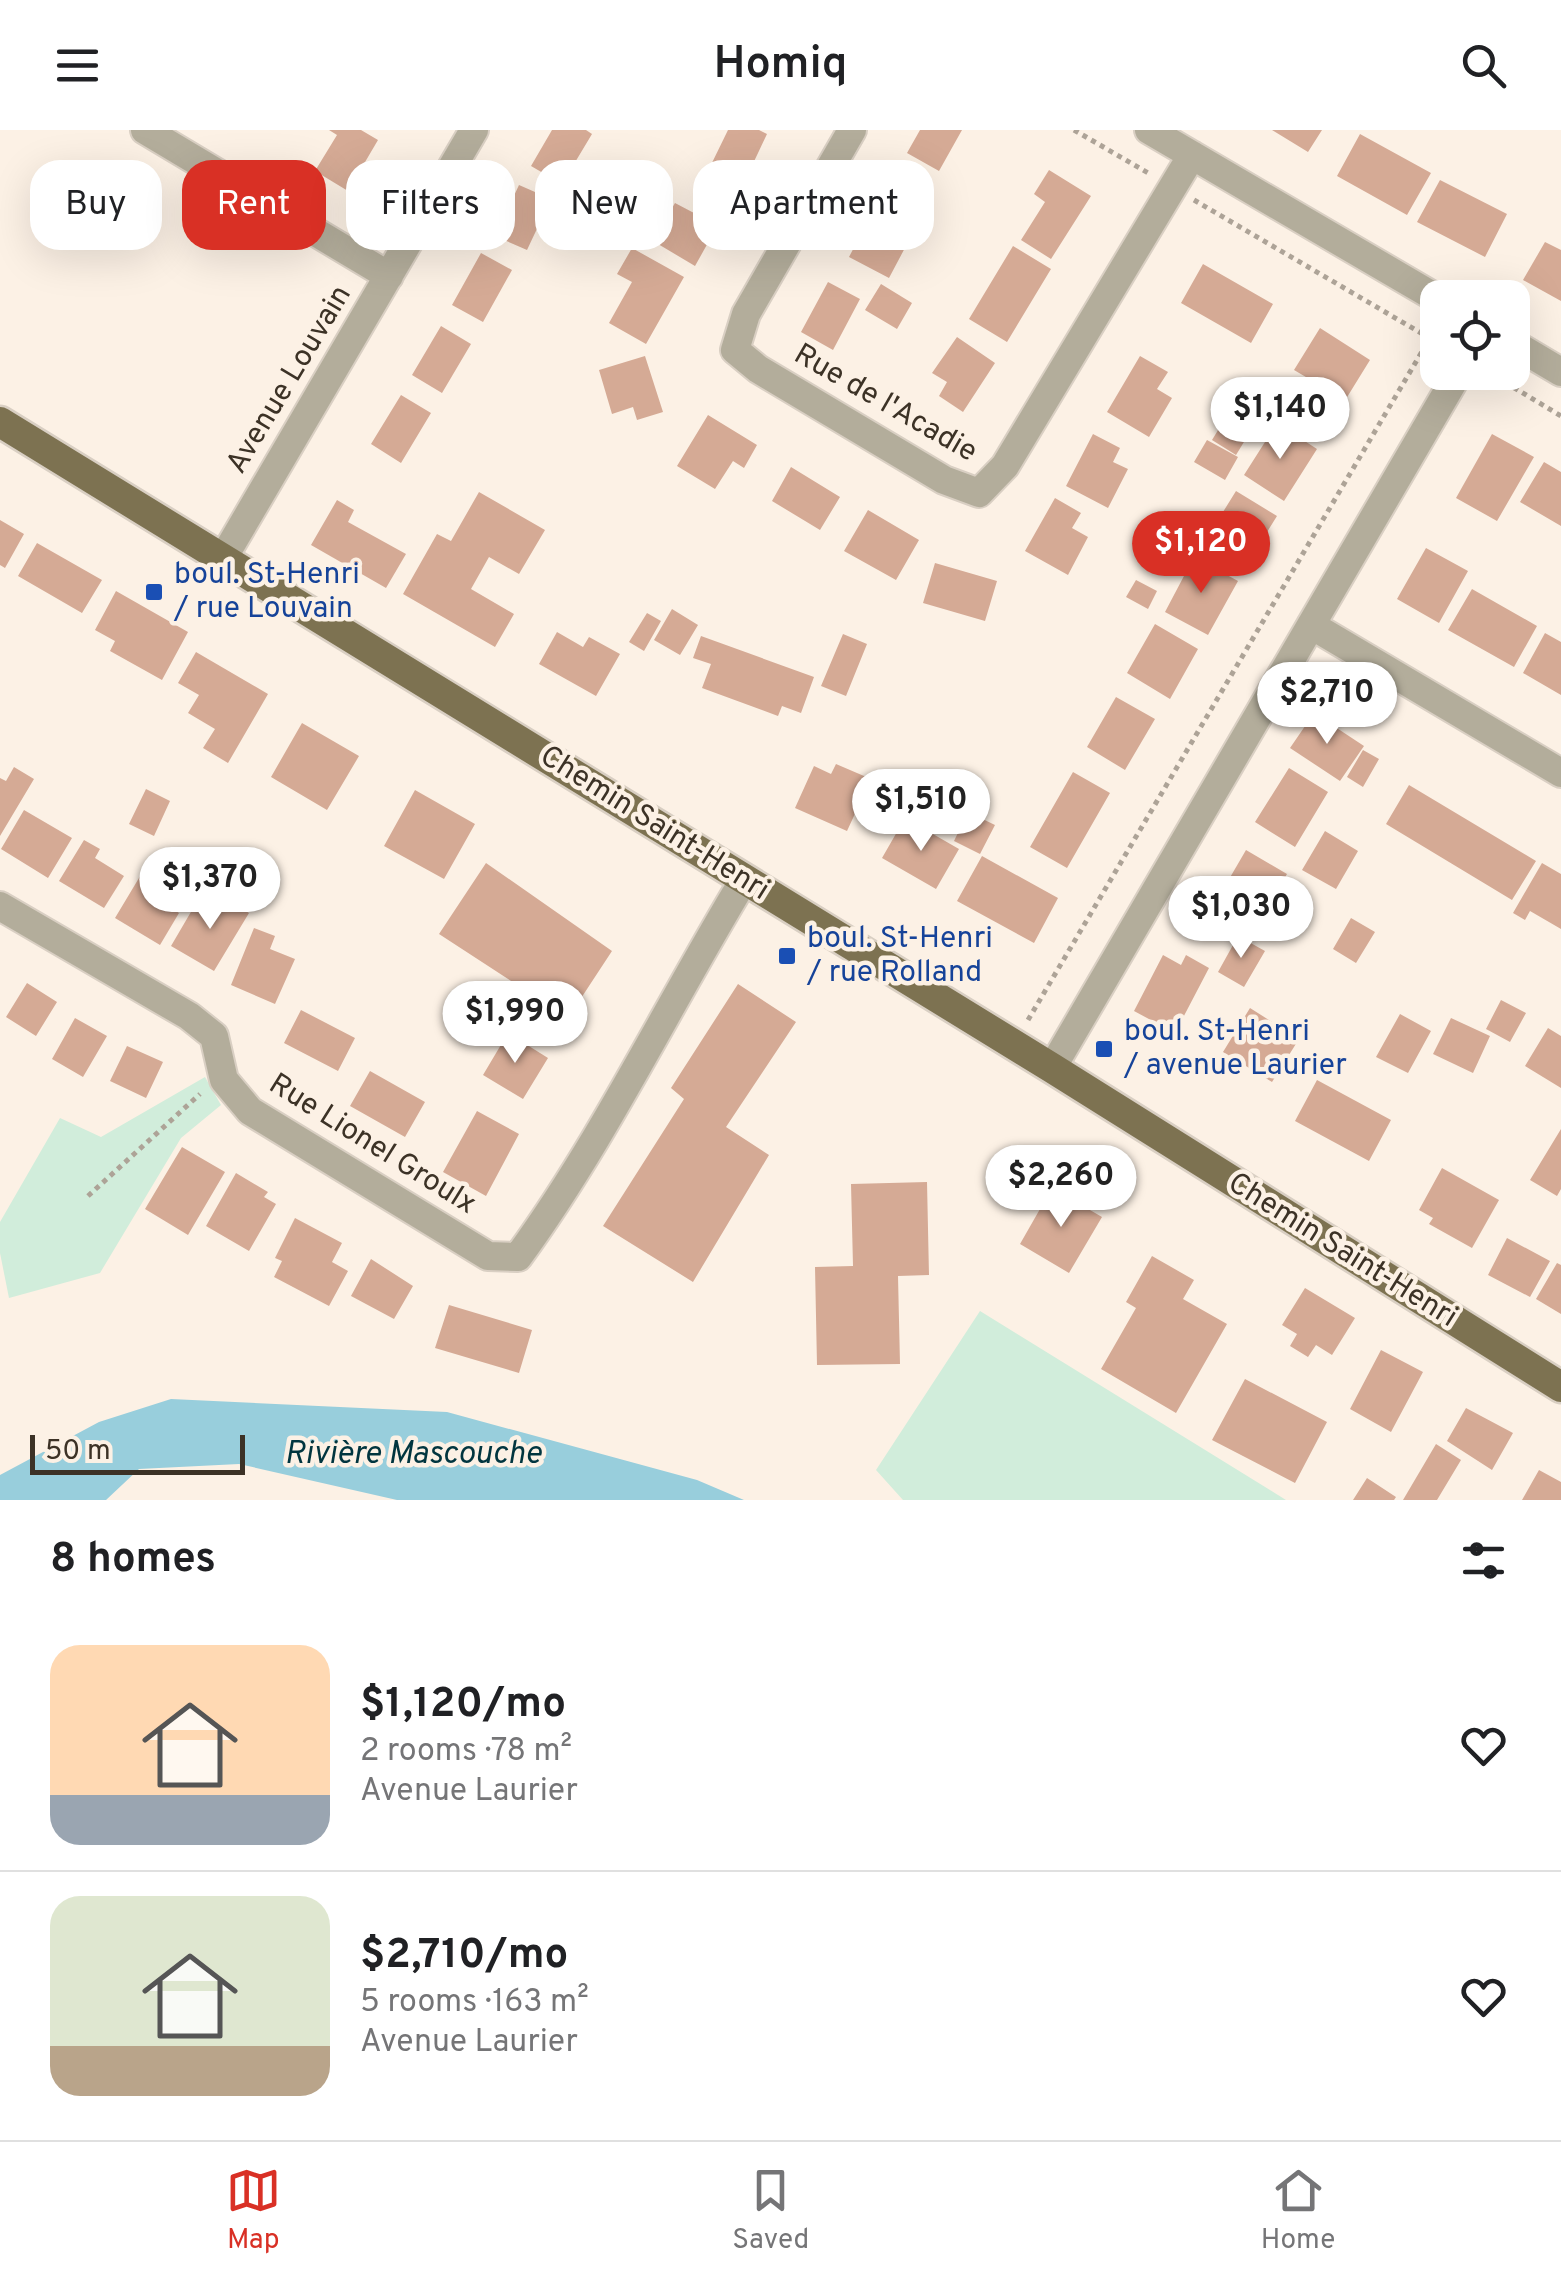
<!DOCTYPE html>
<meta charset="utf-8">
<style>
:root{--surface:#fff;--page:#f2f2f2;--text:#202124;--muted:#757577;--line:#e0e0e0;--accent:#d93025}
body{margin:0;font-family:Overpass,sans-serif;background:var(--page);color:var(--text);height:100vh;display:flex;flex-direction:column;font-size:38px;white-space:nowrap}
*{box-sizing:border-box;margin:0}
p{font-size:32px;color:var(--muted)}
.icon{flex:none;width:55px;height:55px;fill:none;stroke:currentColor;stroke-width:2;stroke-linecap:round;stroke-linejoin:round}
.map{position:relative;height:1370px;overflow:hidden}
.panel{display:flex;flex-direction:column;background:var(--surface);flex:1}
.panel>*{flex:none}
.guide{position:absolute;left:30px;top:30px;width:1000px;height:90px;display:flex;gap:20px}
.tools{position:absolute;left:1420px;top:150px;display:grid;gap:20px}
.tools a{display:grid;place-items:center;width:110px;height:110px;border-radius:20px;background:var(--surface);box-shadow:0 10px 40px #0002;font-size:50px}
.scale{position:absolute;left:30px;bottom:25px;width:215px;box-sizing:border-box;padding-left:10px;border:5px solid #3c3226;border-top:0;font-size:28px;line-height:35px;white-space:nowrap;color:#3c3226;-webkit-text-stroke:8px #fcf1e5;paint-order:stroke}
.price{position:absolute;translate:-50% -85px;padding:0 22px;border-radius:35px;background:#fff;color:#222;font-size:32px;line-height:65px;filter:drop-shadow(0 2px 5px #0008)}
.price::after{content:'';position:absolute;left:50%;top:60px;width:30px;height:22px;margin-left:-15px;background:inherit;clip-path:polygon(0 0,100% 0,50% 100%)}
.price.active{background:var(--accent);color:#fff}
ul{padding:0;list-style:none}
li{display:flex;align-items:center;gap:30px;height:250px;padding:0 50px}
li+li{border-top:2px solid var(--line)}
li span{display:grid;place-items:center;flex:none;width:280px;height:200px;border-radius:30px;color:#555}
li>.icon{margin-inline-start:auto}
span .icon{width:120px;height:120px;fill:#fffc;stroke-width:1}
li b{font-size:42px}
h2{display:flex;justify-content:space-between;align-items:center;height:120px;padding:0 50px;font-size:42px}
.pill{padding:0 35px;border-radius:30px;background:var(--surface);box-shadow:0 10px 40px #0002;font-size:35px;line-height:90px}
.pill.active{background:var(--accent);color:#fff}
header{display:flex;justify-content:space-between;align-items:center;height:130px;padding:0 50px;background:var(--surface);font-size:45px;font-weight:600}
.tabs{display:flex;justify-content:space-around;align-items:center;height:140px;border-top:2px solid var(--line);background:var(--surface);font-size:28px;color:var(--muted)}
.tabs a{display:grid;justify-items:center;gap:5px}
.tabs .active{color:var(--accent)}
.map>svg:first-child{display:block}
</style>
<header><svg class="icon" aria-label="menu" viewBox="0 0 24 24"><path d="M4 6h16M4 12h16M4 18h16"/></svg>Homiq<svg class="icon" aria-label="search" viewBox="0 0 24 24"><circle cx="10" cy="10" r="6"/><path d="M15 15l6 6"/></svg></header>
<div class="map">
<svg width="1561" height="1370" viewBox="0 0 1561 1370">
<rect width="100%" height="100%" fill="#fcf1e5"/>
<path fill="#d1eddb" d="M205,947L221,975L181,1008L100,1143L9,1168L0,1123V1092L60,988L101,1007Z
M980,1181L1286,1370H903L876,1340Z"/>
<path fill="#98cedc" d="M171,1269L447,1282L697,1350L744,1370H397L239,1334L139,1339L106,1370H0V1345L99,1292Z"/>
<path fill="#d5aa95" d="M329,0H361L378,10L348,61L315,41L337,5Z
M552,0H586L592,4L562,54L531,36Z
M728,0H759L767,4L742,57L708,41Z
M920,0H962L939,41L907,23Z
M1272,0H1322L1308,22Z
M1360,4L1431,43L1407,85L1337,46Z
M1049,40L1091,66L1051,129L1021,110L1045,72L1034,64Z
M1440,50L1507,84L1485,127L1417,92Z
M519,55L551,69L527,120L495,106Z
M884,60L924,82L889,148L849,127Z
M675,73L694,83L700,73L723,86L695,136L653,111Z
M1545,112L1561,120V171L1523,150Z
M1013,116L1051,139L1007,212L969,189Z
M632,118L684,147L646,214L609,193L632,152L617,144Z
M481,123L512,140L483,192L452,175Z
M1203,134L1273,174L1251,213L1181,173Z
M828,152L860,169L833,220L801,202Z
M881,154L912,173L897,199L865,180Z
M441,196L471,214L442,263L412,245Z
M1320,198L1370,230L1336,285L1302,264L1311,250L1294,240Z
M957,207L995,233L963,282L939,266L947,252L932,243Z
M645,226L663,282L637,290L633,277L612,284L599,240Z
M1140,226L1168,242L1157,259L1172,268L1149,307L1107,282Z
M401,265L431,283L401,333L371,314Z
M708,285L757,315L744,338L733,331L715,359L677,336Z
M1223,292L1247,307L1236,325L1212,310Z
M1277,293L1317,319L1284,371L1244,345Z
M1093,304L1120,318L1113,332L1128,339L1108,378L1066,356Z
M1492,304L1534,327L1497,391L1456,368Z
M1207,310L1238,327L1225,350L1194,332Z
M1544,332L1561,342V396L1520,372Z
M791,337L840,367L820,400L772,371Z
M1236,361L1277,386L1246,436L1205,411Z
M479,362L545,400L519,444L489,427L471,459L514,484L495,517L403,464L437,404L451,411Z
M1055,368L1081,383L1072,398L1088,407L1068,445L1025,421Z
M337,370L354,380L348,392L406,424L386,458L311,415Z
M868,380L919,410L896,450L844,421Z
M0,390L24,404L5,438L0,435Z
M37,413L102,450L82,483L18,446Z
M1426,418L1468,441L1439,493L1397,469Z
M1194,427L1238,451L1208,505L1165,482Z
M935,433L997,451L985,491L923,473Z
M1136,450L1157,461L1148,479L1126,467Z
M1472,459L1537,496L1514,537L1448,500Z
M116,461L188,502L162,550L110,521L115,511L95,500Z
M672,479L698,495L680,525L654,510Z
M647,483L661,491L644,521L629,512Z
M1155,494L1198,519L1170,569L1127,543Z
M557,502L583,517L589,507L620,524L596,566L539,534Z
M1545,503L1561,512V565L1523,543Z
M843,504L867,514L846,566L821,556Z
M701,506L814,547L801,583L782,576L778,586L702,558L711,534L693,528Z
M196,522L268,564L228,633L203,618L215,599L188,583L199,565L178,553Z
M1116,567L1155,589L1125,640L1087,617Z
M1314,583L1364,616L1340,651L1290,618Z
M302,593L359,626L327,680L271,647Z
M1363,620L1379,629L1363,657L1347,647Z
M836,634L871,649L847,701L795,678L814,636L831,644Z
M14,637L34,649L0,706V648L6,651Z
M1289,638L1328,662L1295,717L1255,692Z
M1073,642L1110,663L1067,738L1030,717Z
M1409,655L1536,731L1512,770L1386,694Z
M146,659L170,671L154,706L129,694Z
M415,660L475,694L444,749L384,716Z
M24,680L72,708L48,748L1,719Z
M968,682L995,695L980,724L954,711Z
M905,688L959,719L936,759L882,728Z
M1325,701L1358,721L1336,759L1302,740Z
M84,710L100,719L95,728L124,746L104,778L59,751Z
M1246,720L1287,744L1267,778L1281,787L1269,807L1214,775Z
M982,726L1058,768L1034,813L957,771Z
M486,733L612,821L568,888L439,804Z
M1542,733L1561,744V799L1530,781L1525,790L1513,783Z
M142,743L161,754L153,767L179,783L160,815L115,788Z
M220,765L249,783L214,841L171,816L195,775L209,783Z
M1351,788L1375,802L1356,833L1333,819Z
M254,798L275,806L270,819L295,829L275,874L231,855Z
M1238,806L1265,821L1244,857L1218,842Z
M1163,825L1181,835L1186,825L1209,838L1175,903L1134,881Z
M27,853L57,872L36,906L6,887Z
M738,854L796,892L726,997L769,1025L693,1152L603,1096L684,969L671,958Z
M1501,870L1526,883L1510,912L1486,899Z
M1250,878L1299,909L1272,952L1223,922Z
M301,880L355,908L338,941L284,913Z
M1400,884L1431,901L1408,943L1376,927Z
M75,888L107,906L83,947L52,929Z
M1451,888L1490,906L1473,943L1433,924Z
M1548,898L1561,906V958L1525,936Z
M508,903L548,928L523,969L483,945Z
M127,916L163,932L146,968L110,951Z
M370,941L425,972L405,1007L350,976Z
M1317,950L1391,990L1369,1031L1295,991Z
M477,981L519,1004L486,1066L443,1042Z
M1561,999V1059L1557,1066L1530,1050Z
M182,1017L225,1042L188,1105L145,1079Z
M1442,1038L1499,1070L1472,1118L1429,1094L1433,1088L1419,1080Z
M236,1043L268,1062L264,1067L276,1074L249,1121L206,1096Z
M927,1052L929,1145L898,1146L900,1234L817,1235L815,1137L853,1136L851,1054Z
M1052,1058L1102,1087L1069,1143L1020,1114Z
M295,1088L342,1113L332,1132L348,1141L329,1176L274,1147L282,1131L275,1128Z
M1507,1108L1550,1131L1530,1167L1488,1145Z
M1152,1126L1194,1150L1183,1169L1227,1194L1176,1283L1101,1239L1136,1178L1126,1172Z
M371,1129L413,1156L394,1189L351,1166Z
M1557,1133L1561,1135V1184L1536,1169Z
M1305,1158L1355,1188L1332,1225L1316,1215L1308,1227L1290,1216L1297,1204L1282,1195Z
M449,1175L532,1200L519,1243L435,1218Z
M1381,1220L1423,1242L1391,1302L1350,1279Z
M1245,1249L1327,1292L1295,1353L1212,1310Z
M1466,1278L1513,1303L1492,1340L1447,1311Z
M1436,1314L1461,1330L1437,1370H1403Z
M1539,1340L1561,1352V1370H1522Z
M1367,1348L1396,1367L1394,1370H1353Z"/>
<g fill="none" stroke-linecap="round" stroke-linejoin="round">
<defs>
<path id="street" d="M145,0L389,146
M852,0L746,184L735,220L758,239L944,350L979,363L1005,336L1192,25
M1149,0L1438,169
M1512,213L1561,242
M222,430L474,0
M1311,495L1561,643
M0,776L189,886L214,906L224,950L250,981L488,1126L518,1127C604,1009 668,875 744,750
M1052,938L1459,242"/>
<path id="primary" d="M0,292L1052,938L1561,1257"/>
</defs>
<use href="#street" stroke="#d9cfc3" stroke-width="32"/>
<use href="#primary" stroke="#d9cfc3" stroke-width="35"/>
<path stroke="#ada397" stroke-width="5" stroke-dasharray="5 5" stroke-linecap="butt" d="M1074,0L1150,44
M1194,70L1438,213
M1488,242L1561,286
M1028,890L1430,208
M88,1066L200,964"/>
<use href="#street" stroke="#b3ad9b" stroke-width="28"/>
<use href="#primary" stroke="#7d7251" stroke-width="30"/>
</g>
<g fill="#1a4fb4" stroke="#fcf1e5" stroke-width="4">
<rect x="144" y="452" width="20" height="20" rx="5"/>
<rect x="777" y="816" width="20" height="20" rx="5"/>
<rect x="1094" y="909" width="20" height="20" rx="5"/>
</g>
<g text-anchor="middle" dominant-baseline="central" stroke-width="9" stroke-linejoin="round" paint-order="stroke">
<g font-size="30" fill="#3c3226" stroke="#fcf1e5">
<text transform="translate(290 250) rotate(-59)">Avenue Louvain</text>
<text transform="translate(885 274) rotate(30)">Rue de l'Acadie</text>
<text transform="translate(654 694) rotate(32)">Chemin Saint-Henri</text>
<text transform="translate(372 1015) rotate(32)">Rue Lionel Groulx</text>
<text transform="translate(1342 1121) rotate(32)">Chemin Saint-Henri</text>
</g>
<g font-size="30" fill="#164399" stroke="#fcf1e5" text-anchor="start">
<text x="174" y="445">boul. St-Henri<tspan x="174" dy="34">/ rue Louvain</tspan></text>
<text x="807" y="809">boul. St-Henri<tspan x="807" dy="34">/ rue Rolland</tspan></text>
<text x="1124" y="902">boul. St-Henri<tspan x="1124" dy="34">/ avenue Laurier</tspan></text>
</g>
<g font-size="32" font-style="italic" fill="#01353f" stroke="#fcf1e5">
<text x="413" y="1325">Rivière Mascouche</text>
</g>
</g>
</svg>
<div class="tools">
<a><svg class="icon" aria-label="locate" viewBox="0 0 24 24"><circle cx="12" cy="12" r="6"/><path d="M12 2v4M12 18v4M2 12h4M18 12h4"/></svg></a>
</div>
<div class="scale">50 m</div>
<b class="price" style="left:1280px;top:332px">$1,140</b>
<b class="price active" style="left:1201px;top:466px">$1,120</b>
<b class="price" style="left:1327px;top:617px">$2,710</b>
<b class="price" style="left:921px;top:724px">$1,510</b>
<b class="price" style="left:210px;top:802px">$1,370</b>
<b class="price" style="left:1241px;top:831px">$1,030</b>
<b class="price" style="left:515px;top:936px">$1,990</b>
<b class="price" style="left:1061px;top:1100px">$2,260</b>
<div class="guide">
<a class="pill">Buy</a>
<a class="pill active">Rent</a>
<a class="pill">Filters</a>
<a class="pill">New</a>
<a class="pill">Apartment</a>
</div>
</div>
<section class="panel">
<h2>8 homes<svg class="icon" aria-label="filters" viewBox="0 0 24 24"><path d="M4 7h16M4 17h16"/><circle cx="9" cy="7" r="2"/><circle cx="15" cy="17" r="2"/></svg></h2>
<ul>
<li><span style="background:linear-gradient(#ffd9b3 75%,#9aa5b1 0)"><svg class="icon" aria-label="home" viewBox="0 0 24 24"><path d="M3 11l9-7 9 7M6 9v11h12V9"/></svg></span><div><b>$1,120/mo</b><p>2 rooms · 78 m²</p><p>Avenue Laurier</p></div><svg class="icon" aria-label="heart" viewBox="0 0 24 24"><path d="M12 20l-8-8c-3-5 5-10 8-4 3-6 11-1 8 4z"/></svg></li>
<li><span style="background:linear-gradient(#dfe7d0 75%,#b9a48a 0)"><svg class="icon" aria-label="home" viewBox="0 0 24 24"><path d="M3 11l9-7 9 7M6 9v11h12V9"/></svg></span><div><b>$2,710/mo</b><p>5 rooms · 163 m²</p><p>Avenue Laurier</p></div><svg class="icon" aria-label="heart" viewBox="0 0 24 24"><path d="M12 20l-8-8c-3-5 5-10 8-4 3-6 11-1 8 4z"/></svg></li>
</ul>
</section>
<nav class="tabs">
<a class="active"><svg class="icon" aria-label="map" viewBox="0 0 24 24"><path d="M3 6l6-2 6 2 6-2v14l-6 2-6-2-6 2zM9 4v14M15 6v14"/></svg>Map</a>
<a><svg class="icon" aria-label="saved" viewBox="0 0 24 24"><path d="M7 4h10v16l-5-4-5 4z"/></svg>Saved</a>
<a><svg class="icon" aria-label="home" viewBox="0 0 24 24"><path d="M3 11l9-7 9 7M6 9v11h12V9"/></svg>Home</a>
</nav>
